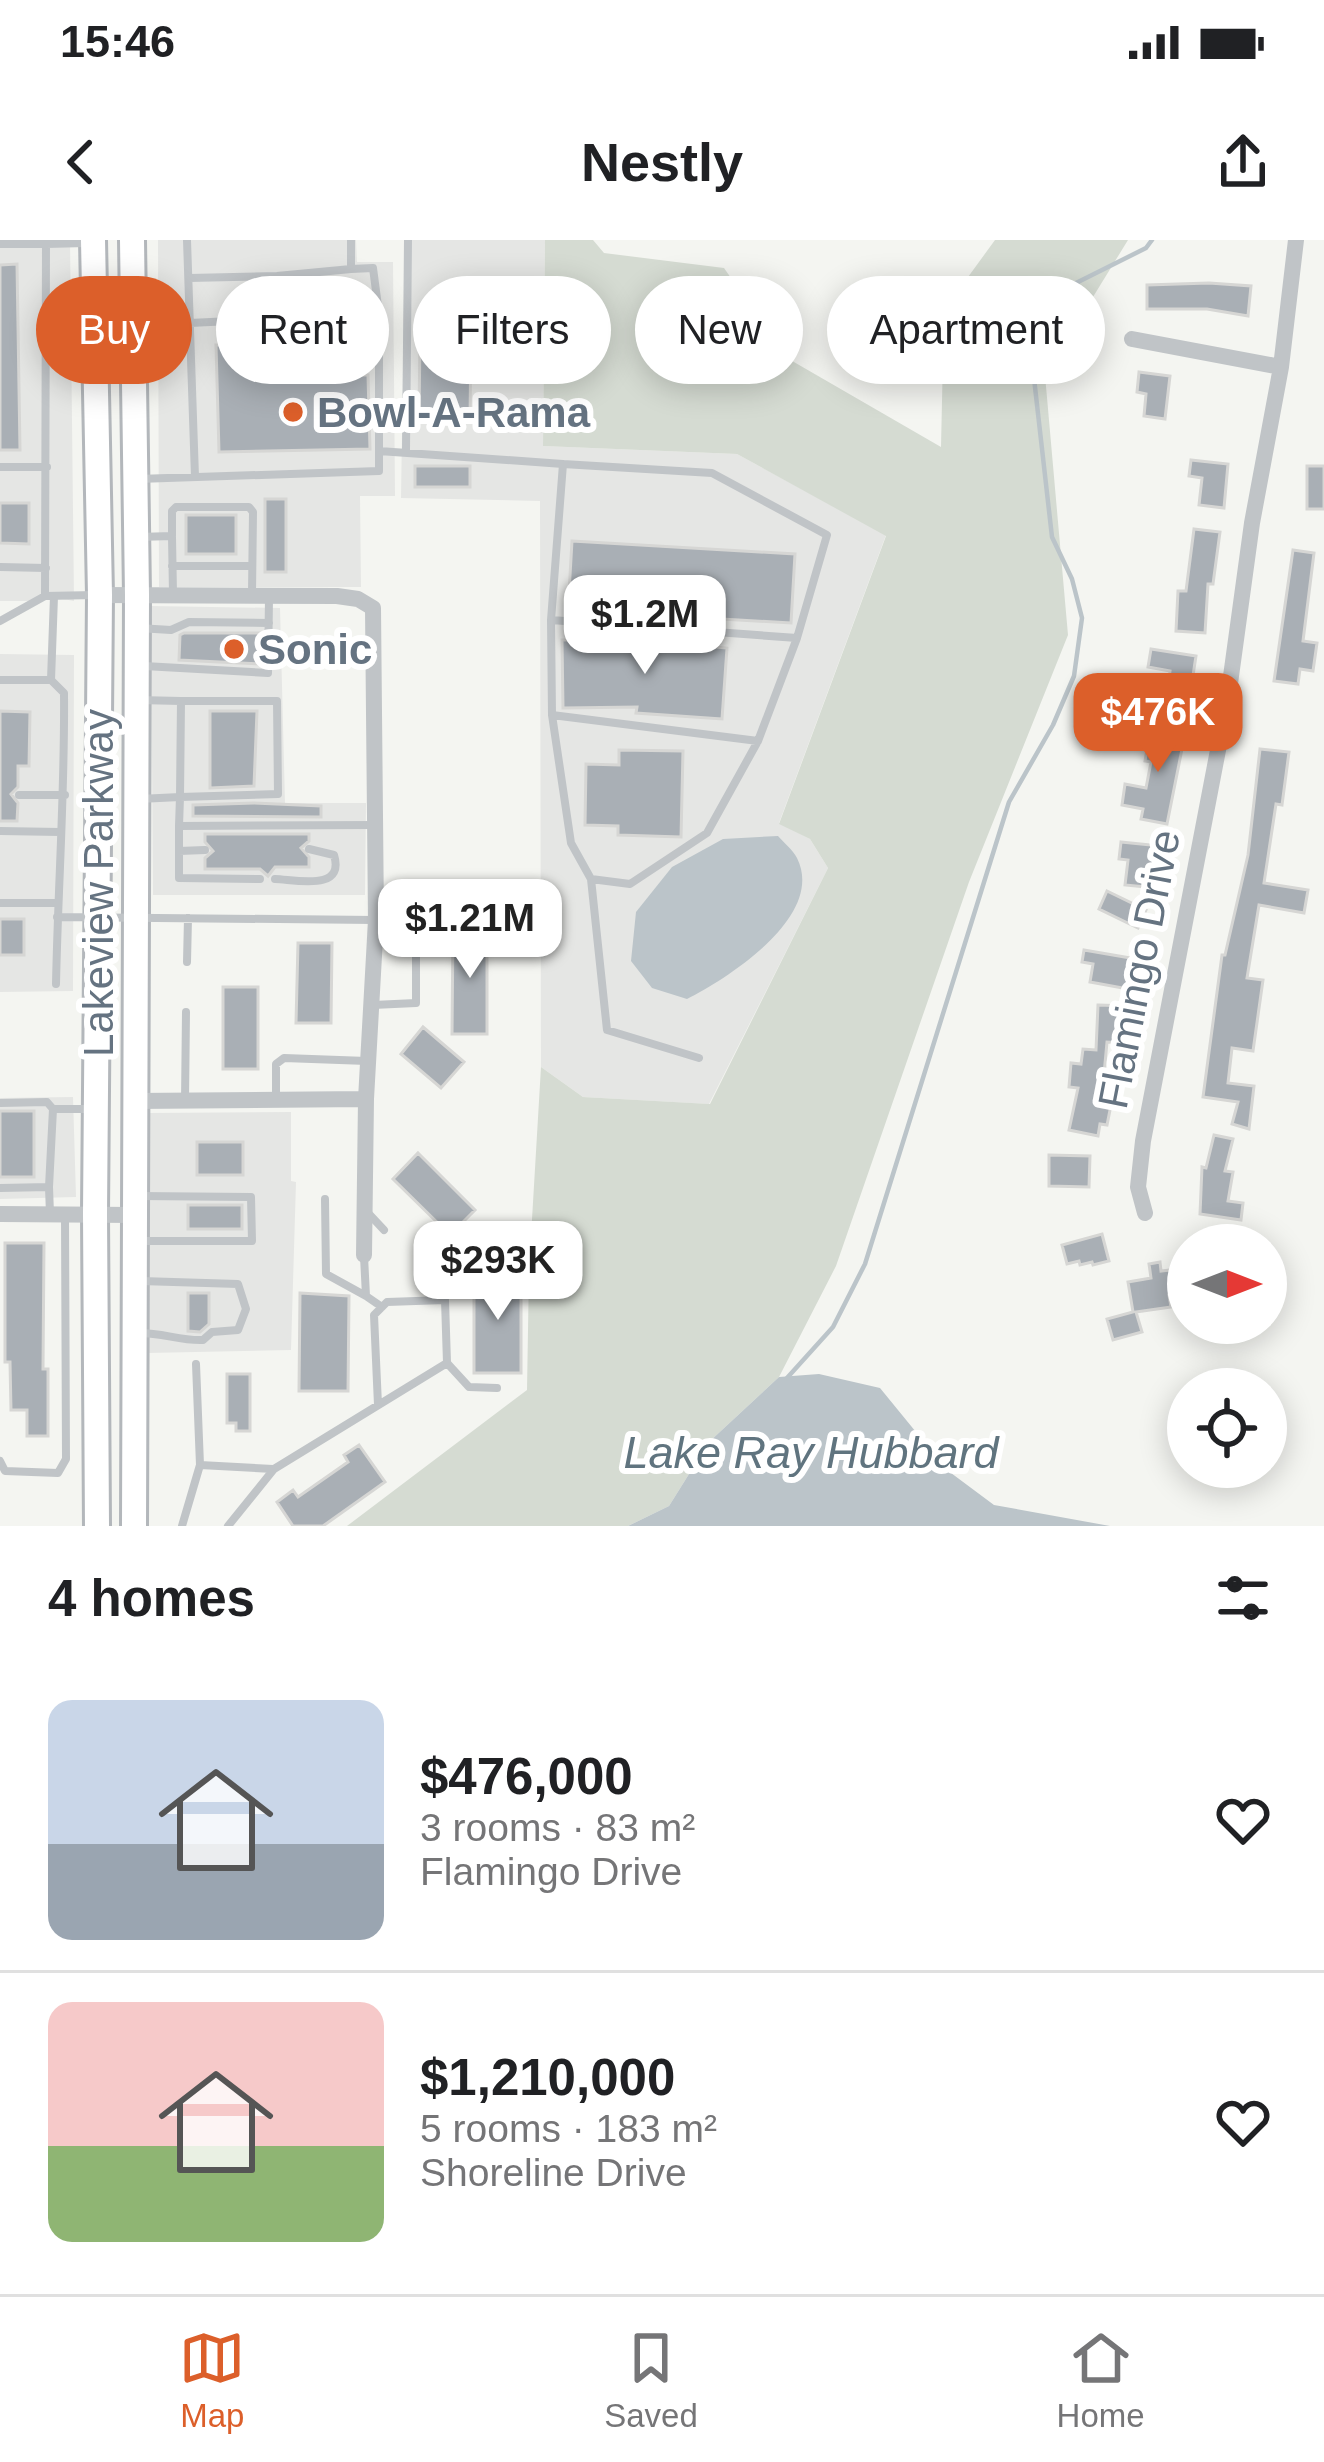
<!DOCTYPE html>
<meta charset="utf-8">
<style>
:root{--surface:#fff;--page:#f2f2f2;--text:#202124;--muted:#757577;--line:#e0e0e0;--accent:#dc5f2a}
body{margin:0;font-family:Arial,sans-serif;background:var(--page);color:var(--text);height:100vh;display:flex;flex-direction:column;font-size:45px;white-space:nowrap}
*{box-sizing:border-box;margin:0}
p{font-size:39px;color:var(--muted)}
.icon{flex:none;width:66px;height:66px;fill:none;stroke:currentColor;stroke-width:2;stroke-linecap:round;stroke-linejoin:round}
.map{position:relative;height:1286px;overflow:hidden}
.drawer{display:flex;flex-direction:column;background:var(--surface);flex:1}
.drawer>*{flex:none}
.hud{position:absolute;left:36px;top:36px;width:1254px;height:108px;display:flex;gap:24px}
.needle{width:78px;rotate:90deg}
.controls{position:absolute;left:1167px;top:984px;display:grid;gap:24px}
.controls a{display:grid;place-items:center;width:120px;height:120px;border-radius:50%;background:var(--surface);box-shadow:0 6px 30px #0003;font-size:60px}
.price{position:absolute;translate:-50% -102px;padding:0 27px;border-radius:24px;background:#fff;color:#222;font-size:39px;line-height:78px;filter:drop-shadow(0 3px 6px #0008)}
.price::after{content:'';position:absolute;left:50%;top:72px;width:36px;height:27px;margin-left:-18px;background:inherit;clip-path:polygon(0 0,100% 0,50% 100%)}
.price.current{background:var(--accent);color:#fff}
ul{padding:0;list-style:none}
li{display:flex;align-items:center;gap:36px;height:300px;padding:0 48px}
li+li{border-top:3px solid var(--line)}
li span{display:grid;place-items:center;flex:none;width:336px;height:240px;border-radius:24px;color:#555}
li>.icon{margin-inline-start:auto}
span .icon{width:144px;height:144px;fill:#fffc;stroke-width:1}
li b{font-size:51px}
h2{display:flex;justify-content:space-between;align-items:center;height:144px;padding:0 48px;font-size:51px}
.tag{padding:0 42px;border-radius:54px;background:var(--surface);box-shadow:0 6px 30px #0003;font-size:42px;line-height:108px}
.tag.current{background:var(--accent);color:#fff}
.status{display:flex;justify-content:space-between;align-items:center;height:84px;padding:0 60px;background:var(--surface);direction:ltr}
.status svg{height:33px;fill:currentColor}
header{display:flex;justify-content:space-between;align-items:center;height:156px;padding:0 48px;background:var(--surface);font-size:54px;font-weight:600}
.tab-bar{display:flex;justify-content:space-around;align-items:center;height:168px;border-top:3px solid var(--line);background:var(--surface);font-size:33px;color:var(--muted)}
.tab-bar a{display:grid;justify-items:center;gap:6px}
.tab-bar .current{color:var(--accent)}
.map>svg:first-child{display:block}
</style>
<div class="status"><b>15:46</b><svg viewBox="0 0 49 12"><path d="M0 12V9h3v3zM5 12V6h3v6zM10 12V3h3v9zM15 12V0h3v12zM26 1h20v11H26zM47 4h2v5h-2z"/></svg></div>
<header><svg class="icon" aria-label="back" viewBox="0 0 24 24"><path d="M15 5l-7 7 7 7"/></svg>Nestly<svg class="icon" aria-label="share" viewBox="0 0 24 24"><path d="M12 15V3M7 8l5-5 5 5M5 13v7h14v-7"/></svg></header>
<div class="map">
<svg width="1324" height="1286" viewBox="0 0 1324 1286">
<rect width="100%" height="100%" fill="#f4f5f1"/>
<path fill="#e5e6e4" d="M0,0H70L74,361L46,356L30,361H0Z
M158,0H356L357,22H393L395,256H360L361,347H159Z
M405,0H545L543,206L737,214L886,295L779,583L810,599L828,628L709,864L583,857L541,827L540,261L401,258Z
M151,366L280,368L285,563H366L365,655H153Z
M0,414L74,415L73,751L0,752Z
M73,857L76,957L0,959V858Z
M291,872V941L296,942L291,1110L147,1113L149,873Z"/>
<path fill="#d5dbd2" d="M545,0H593L604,13L724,28L787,118L941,207L944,70L995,0H1128L1045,135L1068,395L969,642L836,1026L779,1137L709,1202L669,1266L628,1286H347L527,1150L529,1030L541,827L583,857L710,864L828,628L810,599L779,584L886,296L737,214L543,206Z"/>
<path fill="#bbc4c9" d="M778,596C783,602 793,610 797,618C826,676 728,738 687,759L652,748L631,721L636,672L672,627L723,599Z
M819,1134L880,1148L947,1230L994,1265L1110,1286H628L669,1266L709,1202L779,1137Z"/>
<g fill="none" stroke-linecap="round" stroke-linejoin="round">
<path stroke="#bbc4c9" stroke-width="4.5" d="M787,1138L833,1087L865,1024L1009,562L1053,485L1074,436L1082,378L1072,339L1052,297L1030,103L1040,61L1146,8L1152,0"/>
</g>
<path fill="#a9afb5" stroke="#d6d6d4" stroke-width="3" d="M17,24L20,210H0V25Z
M1209,43L1251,46L1248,76L1207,69H1147V45Z
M420,96L471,97L470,178L419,177Z
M363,102V135H368L370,209L219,212L216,105Z
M1139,132L1170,136L1165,179L1144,176L1146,154L1137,152Z
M1191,220L1228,224L1224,268L1199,265L1202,238L1189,236Z
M415,226H470V247H415Z
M1307,226H1324V269H1307Z
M265,259H286V332H265Z
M0,263H29V304L0,303Z
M186,275H236V314H186Z
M1194,289L1220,292L1213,344H1208L1205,393L1176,391L1178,351H1186Z
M572,301L795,314L791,383L568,370Z
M1293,310L1314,313L1303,401L1317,403L1313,431L1300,429L1298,444L1274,441Z
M184,393H260V424L179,420L180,395Z
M562,400L621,399L727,408L722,479L636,473L637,467L563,468Z
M1151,409L1196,416L1190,455L1167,451L1170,431L1148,427Z
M0,471L30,472L29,526H18V547L11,554L18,563L17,581H0Z
M210,471H257L254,546L210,548Z
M1159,484L1186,489L1167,584L1141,579L1143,569L1122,565L1125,544L1146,548L1151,522L1145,521L1150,492L1158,493Z
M1260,509L1289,512L1282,565L1276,564L1264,643L1308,650L1304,673L1259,665L1247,738L1263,740L1253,811L1232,808L1228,843L1254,846L1249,889L1232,884L1238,862L1203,857L1222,715H1225L1248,615Z
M619,510L683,511L681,597L618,595V586L585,585L586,524L619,525Z
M254,563L321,566V577L193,576V565Z
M205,594H309V601L301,608L309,617V627H275L268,636L260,629H205V618L213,611L205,602Z
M1121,602L1161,606L1157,648L1125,645L1128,620L1119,619Z
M1107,651L1146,670L1138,688L1099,669Z
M0,679H24V715H0Z
M453,687H487V794H452Z
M298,703H332L331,783H296Z
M1084,710L1142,720L1138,742L1128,740V749L1090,742L1093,724L1082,722Z
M223,747H258V829H223Z
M1098,765L1127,766L1125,803L1107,802L1104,834L1117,835L1107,885L1100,884L1098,896L1069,890L1078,848L1069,847L1071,823L1081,824L1083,809L1096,810Z
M423,787L464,822L441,848L401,814Z
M0,871H34V937H0Z
M1214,895L1233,899L1225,931L1233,932L1228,961L1243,963L1241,980L1200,974L1202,927L1206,928Z
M197,902H243V935H197Z
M418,913L475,970L450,995L393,939Z
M1049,915L1090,916L1089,947L1049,946Z
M188,965H242V989H188Z
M1102,994L1109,1021L1093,1025L1092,1022L1080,1025L1079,1021L1067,1024L1062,1005Z
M5,1003H44L43,1129H48V1196H27V1170H11L10,1122H5Z
M1160,1022L1161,1031L1179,1029L1182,1053L1169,1055L1171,1067L1136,1072L1142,1092L1113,1100L1107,1079L1133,1072L1128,1042L1151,1038L1149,1024Z
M474,1033H521V1133H474Z
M188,1053H209V1084L200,1092L188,1091Z
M300,1053L349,1056L348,1151H299Z
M227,1134H250V1191H236V1183H227Z
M359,1205L385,1242L323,1286H293L277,1262L293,1250L298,1257L348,1222L344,1215Z"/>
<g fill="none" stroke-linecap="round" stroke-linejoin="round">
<defs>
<path id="primary" d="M93,0L100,355L95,974L97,1286
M132,0L137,355L134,1286"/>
</defs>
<use href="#primary" stroke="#b3b7bb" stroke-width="30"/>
<path stroke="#c0c4c7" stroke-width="8" d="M187,0L195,237
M86,3L46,4L45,356L95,355
M0,4H46
M189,38L277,36L351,29
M190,83L379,74
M406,210L408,0
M379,211L563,224L551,380L552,475L571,603L591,639L630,644L707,593L758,501L797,398L551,380
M563,224L712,233L827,295L797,398
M0,227H47
M138,239L379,231V74L373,28L351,29V0
M138,297L172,296V271L176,267H249L253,272L252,353
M172,297L173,354
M172,326H252
M0,327L46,328
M54,356L51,440L64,453C65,551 58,646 56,744
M0,381L45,356
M138,388L171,390L189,382L269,383
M144,426L268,433L269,357
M0,440H51
M138,460L181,461L180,557L278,554L277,461H181
M552,475L758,501
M19,555H65
M139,559L180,557L179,586L376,585
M0,591L60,592
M205,610L179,611V638L260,639
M179,611V586
M275,639C298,640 345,651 334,615L309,609
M591,639L607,790L699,818
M378,659H508
M0,663H57
M57,677L375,680
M187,722L188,678
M373,765L416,763V659
M276,860V824L284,818L367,821
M185,861L186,772
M0,863L47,862L53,869
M49,947L53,869H89
M0,948L49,947L50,974
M138,956L251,957L252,1001H141
M325,959L326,1034L366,1056
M369,974L384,990
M364,1016L366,1056L382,1067
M140,1093C163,1093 181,1101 203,1100L212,1092L238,1090L246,1069L238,1044L141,1041
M447,1123L469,1147L497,1148
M0,1221L5,1231L58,1233L66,1219L65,977
M200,1225L273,1229
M182,1286L200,1225L196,1124
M228,1286L274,1229L447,1123L445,1060L387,1062L374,1075L378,1165"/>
<path stroke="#c0c4c7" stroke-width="16" d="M1132,99L1281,127
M100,355L337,356L358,359L373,368L376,680L366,859L364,1015
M135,861L366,859
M1145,973L1138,947L1143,901L1228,458L1252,283L1281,127L1296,0
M0,974L134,975"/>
<use href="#primary" stroke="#fff" stroke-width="24"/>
</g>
<g fill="#dc5f2a" stroke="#fff" stroke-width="4.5">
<circle cx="293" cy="172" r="12"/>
<circle cx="234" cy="409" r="12"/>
</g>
<g text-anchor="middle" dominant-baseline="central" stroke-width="12" stroke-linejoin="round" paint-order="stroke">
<g font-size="42" font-weight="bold" fill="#657381" stroke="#fff" text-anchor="start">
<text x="317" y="172">Bowl-A-Rama</text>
<text x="258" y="409">Sonic</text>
</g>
<g font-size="42" fill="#657381" stroke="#fff">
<text transform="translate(98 643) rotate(-90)">Lakeview Parkway</text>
<text transform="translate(1139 729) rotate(-79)">Flamingo Drive</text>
</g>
<g font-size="45" font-style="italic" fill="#60747f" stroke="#fff">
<text x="811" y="1212">Lake Ray Hubbard</text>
</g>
</g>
</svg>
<div class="controls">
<a><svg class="needle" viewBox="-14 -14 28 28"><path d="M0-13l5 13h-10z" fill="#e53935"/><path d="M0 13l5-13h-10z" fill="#757577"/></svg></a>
<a><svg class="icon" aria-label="locate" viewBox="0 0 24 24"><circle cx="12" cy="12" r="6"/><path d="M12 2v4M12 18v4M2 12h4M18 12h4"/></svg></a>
</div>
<b class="price" style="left:645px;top:437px">$1.2M</b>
<b class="price current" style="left:1158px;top:535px">$476K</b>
<b class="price" style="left:470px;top:741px">$1.21M</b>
<b class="price" style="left:498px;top:1083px">$293K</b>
<div class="hud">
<a class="tag current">Buy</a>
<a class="tag">Rent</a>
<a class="tag">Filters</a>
<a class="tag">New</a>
<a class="tag">Apartment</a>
</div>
</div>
<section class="drawer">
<h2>4 homes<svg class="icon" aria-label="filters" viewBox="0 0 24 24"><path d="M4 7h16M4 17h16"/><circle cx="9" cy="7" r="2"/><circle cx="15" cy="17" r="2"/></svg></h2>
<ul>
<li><span style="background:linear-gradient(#c9d6e8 60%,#9aa5b1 0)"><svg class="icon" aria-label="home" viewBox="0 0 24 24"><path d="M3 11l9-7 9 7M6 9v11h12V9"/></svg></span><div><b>$476,000</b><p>3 rooms · 83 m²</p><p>Flamingo Drive</p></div><svg class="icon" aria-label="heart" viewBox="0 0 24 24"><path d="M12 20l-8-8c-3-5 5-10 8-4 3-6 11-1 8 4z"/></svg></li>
<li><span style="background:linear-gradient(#f6c9c9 60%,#8fb573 0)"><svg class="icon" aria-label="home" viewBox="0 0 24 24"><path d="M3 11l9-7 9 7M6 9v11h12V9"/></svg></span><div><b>$1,210,000</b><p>5 rooms · 183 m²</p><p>Shoreline Drive</p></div><svg class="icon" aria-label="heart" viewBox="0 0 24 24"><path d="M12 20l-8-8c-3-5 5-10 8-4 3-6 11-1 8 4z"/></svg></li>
</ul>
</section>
<nav class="tab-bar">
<a class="current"><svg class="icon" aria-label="map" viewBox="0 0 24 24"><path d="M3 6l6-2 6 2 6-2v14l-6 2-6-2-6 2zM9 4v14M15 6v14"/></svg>Map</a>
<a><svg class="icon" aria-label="saved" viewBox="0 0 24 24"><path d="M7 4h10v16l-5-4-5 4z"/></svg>Saved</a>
<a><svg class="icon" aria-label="home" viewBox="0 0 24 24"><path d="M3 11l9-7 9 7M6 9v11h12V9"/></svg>Home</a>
</nav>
